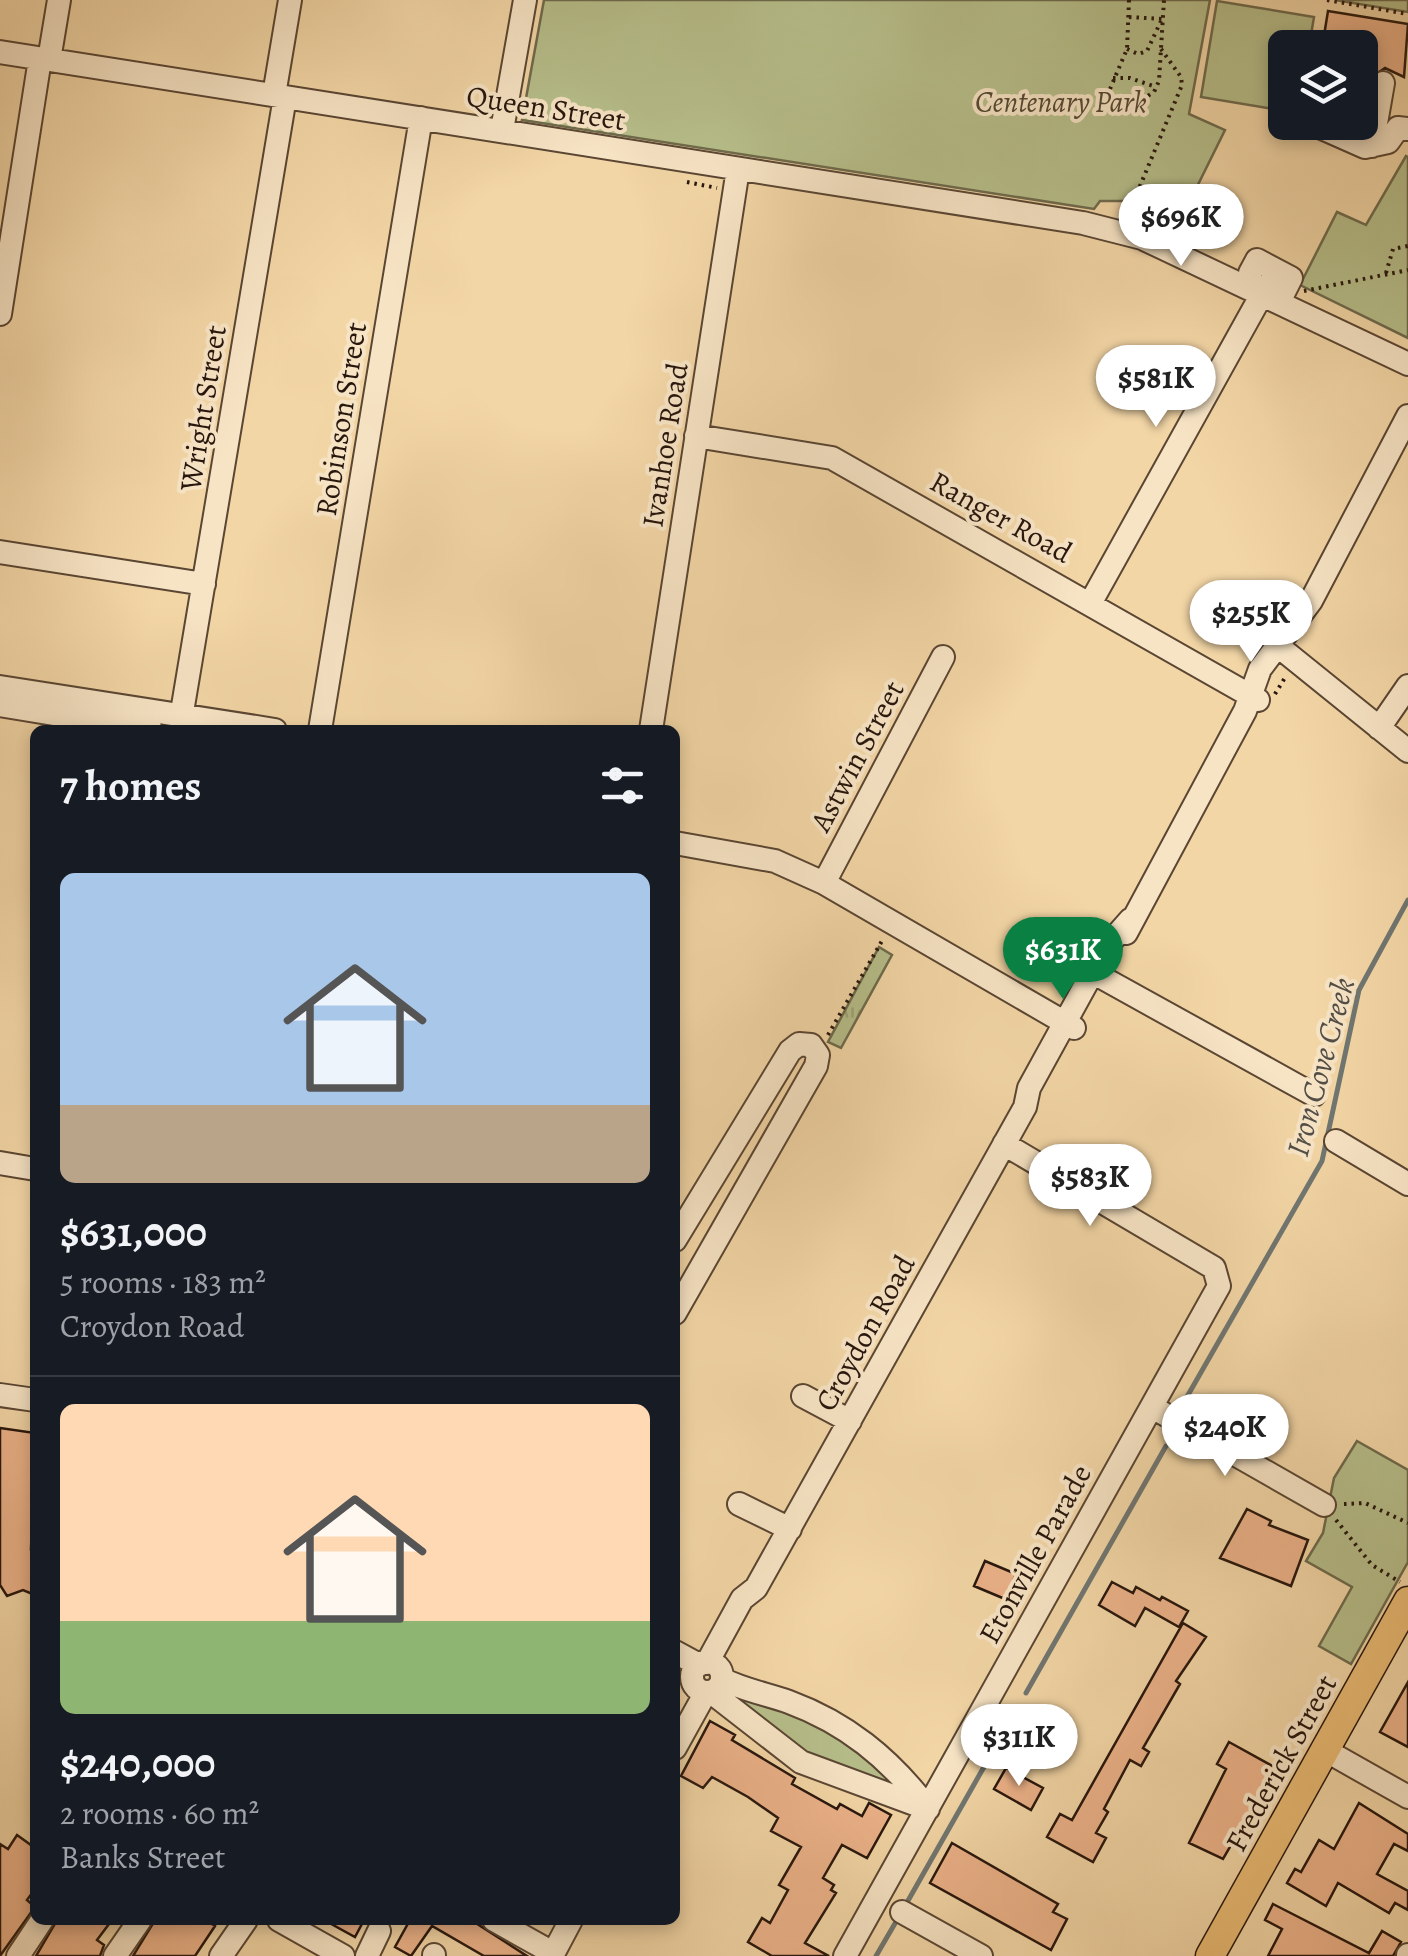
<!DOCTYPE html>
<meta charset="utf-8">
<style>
:root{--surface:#171b24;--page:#20242c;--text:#f1f3f6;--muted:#9ea1a6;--line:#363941;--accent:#0b8043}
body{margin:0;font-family:Alegreya,serif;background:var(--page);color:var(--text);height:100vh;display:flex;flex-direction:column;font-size:38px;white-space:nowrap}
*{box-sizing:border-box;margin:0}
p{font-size:32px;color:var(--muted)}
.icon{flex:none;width:55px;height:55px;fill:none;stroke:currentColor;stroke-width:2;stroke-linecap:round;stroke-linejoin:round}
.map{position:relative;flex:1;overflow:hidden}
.details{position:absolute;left:30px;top:725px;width:650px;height:1200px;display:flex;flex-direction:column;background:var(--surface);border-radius:15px;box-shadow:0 5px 15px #0003}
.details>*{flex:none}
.controls{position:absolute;left:1268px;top:30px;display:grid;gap:20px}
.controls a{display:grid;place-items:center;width:110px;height:110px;border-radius:15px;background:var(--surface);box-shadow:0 5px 15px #0003;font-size:50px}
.price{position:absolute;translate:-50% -85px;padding:0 22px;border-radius:35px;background:#fff;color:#222;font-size:32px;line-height:65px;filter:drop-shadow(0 2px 5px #0008)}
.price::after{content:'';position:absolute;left:50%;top:60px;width:30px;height:22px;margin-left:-15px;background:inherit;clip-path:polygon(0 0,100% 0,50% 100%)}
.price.active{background:var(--accent);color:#fff}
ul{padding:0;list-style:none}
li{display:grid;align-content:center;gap:20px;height:530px;padding:0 30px}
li+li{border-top:2px solid var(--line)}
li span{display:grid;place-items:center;height:310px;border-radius:15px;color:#555}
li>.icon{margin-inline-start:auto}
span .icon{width:180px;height:180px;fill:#fffc;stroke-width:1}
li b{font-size:42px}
h2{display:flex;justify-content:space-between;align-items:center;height:120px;padding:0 30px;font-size:42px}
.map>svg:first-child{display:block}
</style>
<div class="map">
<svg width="1408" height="1956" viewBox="0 0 1408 1956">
<defs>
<pattern id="grass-tufts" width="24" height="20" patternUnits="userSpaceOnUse" patternTransform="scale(2.5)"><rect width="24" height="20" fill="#b6be8a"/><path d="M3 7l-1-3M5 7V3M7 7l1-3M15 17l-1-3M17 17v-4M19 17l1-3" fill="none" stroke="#9ca376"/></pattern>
</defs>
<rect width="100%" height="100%" fill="#f3d6a6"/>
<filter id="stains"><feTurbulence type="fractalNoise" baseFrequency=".002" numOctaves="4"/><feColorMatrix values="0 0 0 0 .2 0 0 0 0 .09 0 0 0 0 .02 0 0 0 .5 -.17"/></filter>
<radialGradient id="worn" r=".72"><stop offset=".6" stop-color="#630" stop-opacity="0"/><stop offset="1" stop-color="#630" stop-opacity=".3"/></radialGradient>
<path fill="url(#grass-tufts)" stroke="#6e6a4c" stroke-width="2.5" d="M879,947L892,955L841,1048L828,1042Z"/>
<path fill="#b6be8a" stroke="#6e6a4c" stroke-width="2.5" d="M544,0H1210L1189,114L1225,130L1178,225L1131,201H1100L1094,209L522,120Z
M1335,0H1408V12Z
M1217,1L1314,17L1309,47L1285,48V111L1201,97Z
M1406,156L1408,157V338L1300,285L1337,212L1366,225Z
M1357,1441L1408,1470V1562L1351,1664L1319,1646L1352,1587L1306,1561L1323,1533L1334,1478Z
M744,1700C798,1712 868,1733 894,1786C830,1769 792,1751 743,1707Z"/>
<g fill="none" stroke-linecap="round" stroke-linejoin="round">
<path stroke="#707671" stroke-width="5" d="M1184,1402L1322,1161L1359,990L1408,900
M1026,1693L1166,1446
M905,1906L1018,1707
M876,1956L897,1920"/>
</g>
<path fill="#ecb289" stroke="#27160d" stroke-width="2.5" d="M1328,11L1408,24L1404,77L1385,68L1368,80L1360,78V48H1322Z
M0,1428L35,1433L31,1549L35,1548V1595L23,1590L7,1596L0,1585Z
M1247,1509L1271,1521L1269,1525L1308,1540L1291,1586L1220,1558Z
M985,1561L1016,1574L1005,1599L974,1586Z
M1112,1582L1133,1593L1136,1587L1160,1600L1162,1597L1188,1611L1179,1627L1145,1608L1135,1626L1099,1605Z
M1183,1623L1206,1637L1176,1681L1180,1684L1143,1748L1149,1752L1141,1766L1130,1760L1104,1809L1108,1812L1096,1833L1106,1838L1093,1862L1047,1837L1060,1814L1072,1820Z
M1408,1682V1747L1380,1732Z
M710,1721L735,1735L732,1740L795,1778L792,1784L837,1809L840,1804L862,1816L869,1803L891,1815L867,1858L842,1845L823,1878L834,1885L831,1890L836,1893L805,1943L829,1956H772L748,1942L762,1918L770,1923L788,1890L779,1885L801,1847L771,1831L778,1818L748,1797L712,1777L703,1788L681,1776Z
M1229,1742L1276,1768L1223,1859L1189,1843L1226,1769L1217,1764Z
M1006,1768L1043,1788L1031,1810L994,1789Z
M1359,1803L1408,1834V1851L1394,1844L1377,1874L1408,1891V1910L1395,1903L1389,1913L1338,1883L1326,1906L1287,1883L1295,1869L1301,1872L1319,1840L1334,1849Z
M17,1835L35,1848V1889L27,1900L35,1907L0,1956V1844L8,1849Z
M952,1843L1058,1904L1053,1912L1067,1919L1051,1950L930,1883Z
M1273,1904L1369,1953L1382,1931L1401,1942L1393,1956H1268L1282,1929L1265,1920Z
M57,1920H112L97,1940L104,1945L100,1956H36Z
M155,1920H206L215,1926L195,1956H133Z
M324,1920H364L355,1937Z
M410,1920H471L527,1956H484L432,1926L411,1956L395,1947Z"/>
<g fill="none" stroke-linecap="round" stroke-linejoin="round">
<defs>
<path id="minor" d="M0,52L1083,223L1142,238L1408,364
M49,60L59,0
M274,95L290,0
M1322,128L1365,147L1388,142L1398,128L1408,129
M502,130L525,0
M1372,146L1383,83
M1250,273L1257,260L1291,278L1283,294
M0,314L40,59
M696,436L832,458L1258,700
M0,552L204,584
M1091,602L1267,285
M1278,646L1408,751
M0,687L275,730
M0,705L151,730
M1379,728L1408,686
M179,730L285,97
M320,730L421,118
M651,730L738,169
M675,843L775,861L824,883L1074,1028
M824,883L943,657
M1126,933L1245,711L1260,669L1311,601L1408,416
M1092,972L1314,1095
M1336,1141L1408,1184
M0,1163L35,1169
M675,1240L790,1051L799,1044L811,1045L818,1055L816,1066L675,1313
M0,1395L35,1400
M803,1396L850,1421
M1152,1407L1324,1505
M739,1504L790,1529
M675,1652L699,1665
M692 1677a15 15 0 1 1 30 0a15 15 0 1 1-30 0Z
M707,1663L742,1599L756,1588L1025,1107L1029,1088L1107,946L1130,920
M722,1679C743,1690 767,1694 789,1702C846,1723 889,1758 926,1806
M711,1692L801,1762L928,1809
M675,1748L706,1692
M1325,1750L1408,1797
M902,1912L981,1956
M279,1920L343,1956
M494,1920L553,1953
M18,1956L42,1920
M115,1956L140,1920
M221,1956L246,1920
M367,1956L379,1931
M434,1956V1955
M552,1956L571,1920
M845,1956L1219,1286L1214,1268L1004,1144
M1408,1956V1955"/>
<path id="major" d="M1210,1956L1408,1601"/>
</defs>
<use href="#minor" stroke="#5a4633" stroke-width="26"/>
<use href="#major" stroke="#27160d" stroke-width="31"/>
<path stroke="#27160d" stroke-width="4" stroke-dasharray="2.5 5" stroke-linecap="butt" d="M1129,0L1127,49L1110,89L1113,98L1130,107L1154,92L1159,81L1164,0
M1327,0L1408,14
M1129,17L1162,19
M1127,49L1138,54L1147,51L1161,21
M1161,49L1181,77L1182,85L1135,198L1208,243
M1113,78H1130L1156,87
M687,182L717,188
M1386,273L1393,249L1408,246
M1304,291L1408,270
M1275,694L1286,676
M828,1035L883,939
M1344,1504L1365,1503L1408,1523
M1336,1520L1372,1565L1400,1582"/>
<use href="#minor" stroke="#f7e4c5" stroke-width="22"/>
<use href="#major" stroke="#eabb73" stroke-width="28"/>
</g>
<g text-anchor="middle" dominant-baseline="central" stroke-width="8" stroke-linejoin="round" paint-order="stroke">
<g font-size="30" font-style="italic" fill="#524832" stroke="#f7e4c5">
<text x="1061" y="102">Centenary Park</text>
</g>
<g font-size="30" fill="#27160d" stroke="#f7e4c5">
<text transform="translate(546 108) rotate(9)">Queen Street</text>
<text transform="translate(203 408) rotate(-81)">Wright Street</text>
<text transform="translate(341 419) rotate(-81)">Robinson Street</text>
<text transform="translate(665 445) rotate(-81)">Ivanhoe Road</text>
<text transform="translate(1001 517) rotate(29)">Ranger Road</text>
<text transform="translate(857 756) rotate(-62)">Astwin Street</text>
<text transform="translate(865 1333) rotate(-61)">Croydon Road</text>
<text transform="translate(1035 1554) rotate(-61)">Etonville Parade</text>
<text transform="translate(1281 1763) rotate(-61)">Frederick Street</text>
</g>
<g font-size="32" font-style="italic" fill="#524e47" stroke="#f7e4c5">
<text transform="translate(1320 1067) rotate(-75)">Iron Cove Creek</text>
</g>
</g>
<rect width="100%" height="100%" filter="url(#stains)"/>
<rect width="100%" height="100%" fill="url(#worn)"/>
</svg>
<div class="controls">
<a><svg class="icon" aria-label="layers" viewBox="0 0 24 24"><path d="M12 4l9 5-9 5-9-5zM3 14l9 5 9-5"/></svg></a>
</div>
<b class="price" style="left:1181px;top:269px">$696K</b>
<b class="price" style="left:1156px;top:430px">$581K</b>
<b class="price" style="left:1251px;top:665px">$255K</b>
<b class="price active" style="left:1063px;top:1002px">$631K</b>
<b class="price" style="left:1090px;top:1229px">$583K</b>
<b class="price" style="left:1225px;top:1479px">$240K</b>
<b class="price" style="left:1019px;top:1789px">$311K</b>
<section class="details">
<h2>7 homes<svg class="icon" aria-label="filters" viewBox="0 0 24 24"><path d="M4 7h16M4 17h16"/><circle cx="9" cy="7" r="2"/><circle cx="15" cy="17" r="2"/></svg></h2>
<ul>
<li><span style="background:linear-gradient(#a9c7e8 75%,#b9a48a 0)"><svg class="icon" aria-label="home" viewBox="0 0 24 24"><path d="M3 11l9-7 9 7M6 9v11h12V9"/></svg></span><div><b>$631,000</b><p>5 rooms · 183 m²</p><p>Croydon Road</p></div></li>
<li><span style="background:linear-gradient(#ffd9b3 70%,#8fb573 0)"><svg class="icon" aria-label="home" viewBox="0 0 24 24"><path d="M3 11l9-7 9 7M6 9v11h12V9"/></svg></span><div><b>$240,000</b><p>2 rooms · 60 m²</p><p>Banks Street</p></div></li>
</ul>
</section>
</div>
